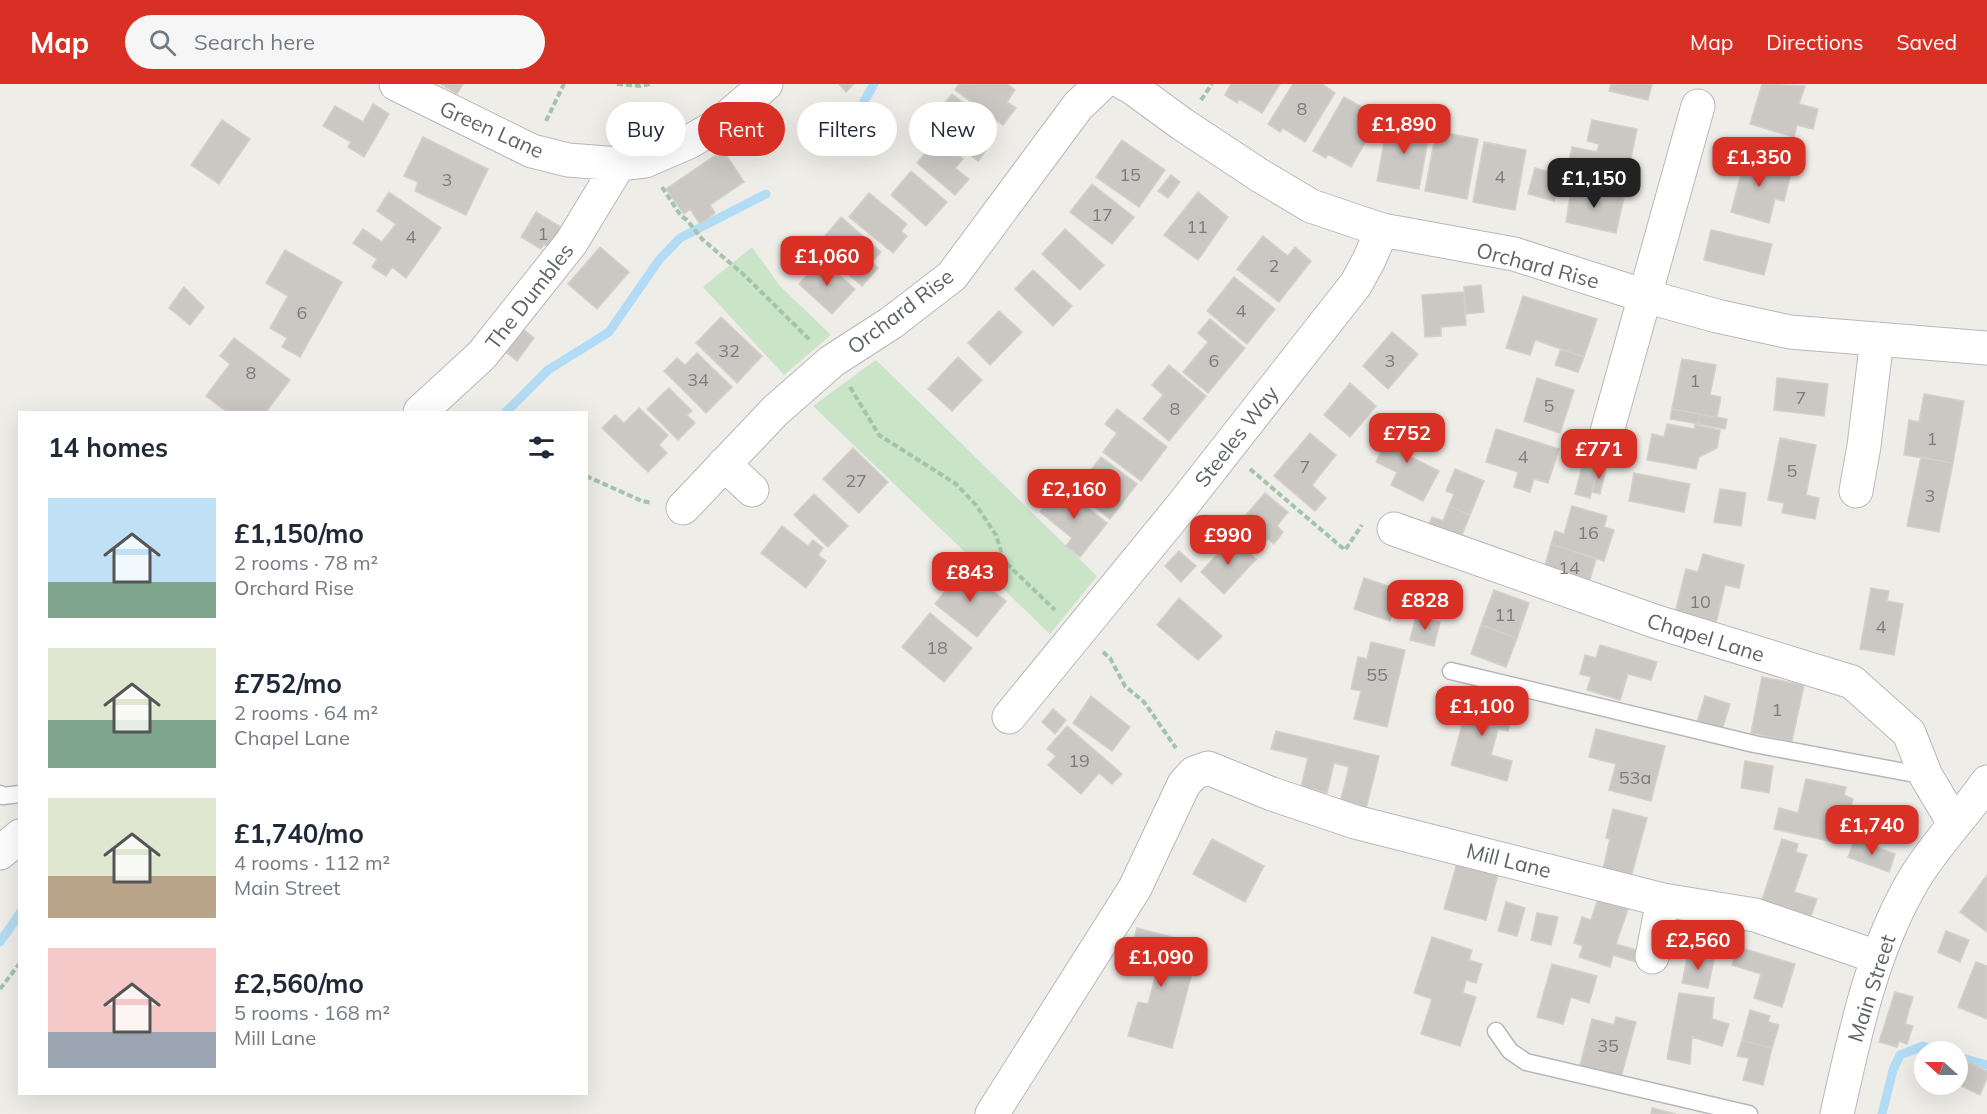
<!DOCTYPE html>
<meta charset="utf-8">
<style>
:root{--surface:#fff;--page:#f6f6f7;--text:#1f2937;--muted:#747a83;--accent:#d93025}
body{margin:0;font-family:Mulish,sans-serif;background:var(--page);color:var(--text);height:100vh;display:flex;flex-direction:column;font-size:22px;white-space:nowrap}
*{box-sizing:border-box;margin:0}
p{font-size:20px;color:var(--muted)}
.icon{flex:none;width:33px;height:33px;fill:none;stroke:currentColor;stroke-width:2;stroke-linecap:round;stroke-linejoin:round}
.map{position:relative;flex:1;overflow:hidden}
.side{position:absolute;left:18px;top:327px;width:570px;height:684px;display:flex;flex-direction:column;background:var(--surface);border-radius:0px;box-shadow:0 6px 24px #0002}
.side>*{flex:none}
.guide{position:absolute;left:606px;top:18px;width:570px;height:54px;display:flex;gap:12px}
.needle{width:39px;rotate:291deg}
.buttons{position:absolute;left:1914px;top:957px;display:grid;gap:12px}
.buttons a{display:grid;place-items:center;width:54px;height:54px;border-radius:50%;background:var(--surface);box-shadow:0 6px 24px #0002;font-size:30px}
.price{position:absolute;translate:-50% -51px;padding:0 14px;border-radius:12px;background:var(--accent);color:#fff;font-size:20px;line-height:39px;filter:drop-shadow(0 2px 3px #0008)}
.price::after{content:'';position:absolute;left:50%;top:36px;width:18px;height:14px;margin-left:-9px;background:inherit;clip-path:polygon(0 0,100% 0,50% 100%)}
.price.selected{background:#222;color:#fff}
ul{padding:0;list-style:none}
li{display:flex;align-items:center;gap:18px;height:150px;padding:0 30px}
li span{display:grid;place-items:center;flex:none;width:168px;height:120px;border-radius:0px;color:#555}
li>.icon{margin-inline-start:auto}
span .icon{width:72px;height:72px;fill:#fffc;stroke-width:1}
li b{font-size:26px}
h2{display:flex;justify-content:space-between;align-items:center;height:72px;padding:0 30px;font-size:26px}
.pill{padding:0 21px;border-radius:27px;background:var(--surface);box-shadow:0 6px 24px #0002;font-size:21px;line-height:54px}
.pill.selected{background:var(--accent);color:#fff}
header{display:flex;align-items:center;gap:36px;box-sizing:border-box;height:84px;padding:0 30px;background:var(--accent);color:#fff}
header strong{font-size:28px}
nav{display:flex;gap:33px;margin-inline-start:auto;font-size:21px}
.search{width:420px;height:54px;background:var(--page);display:flex;align-items:center;gap:15px;box-sizing:border-box;padding:0 21px;border-radius:33px;color:var(--muted);font-size:22px}
.map>svg:first-child{display:block}
</style>
<header>
<strong>Map</strong>
<div class="search"><svg class="icon" aria-label="search" viewBox="0 0 24 24"><circle cx="10" cy="10" r="6"/><path d="M15 15l6 6"/></svg>Search here</div>
<nav><a>Map</a><a>Directions</a><a>Saved</a></nav>
</header>
<div class="map">
<svg width="1987" height="1030" viewBox="0 0 1987 1030">
<rect width="100%" height="100%" fill="#efede8"/>
<path fill="#cae4c8" d="M752,163L780,202L831,251L784,291L703,203Z
M876,276L1097,492L1050,550L813,322Z"/>
<g fill="none" stroke-linecap="round" stroke-linejoin="round">
<path stroke="#b2dcf5" stroke-width="9" d="M843,54L874,0
M506,328L548,286L609,248L659,176L680,154L766,110
M0,858L20,829
M1958,973L1987,981
M1882,1030L1893,986L1900,971L1923,962L1941,968"/>
</g>
<path fill="#cbc8c4" stroke="#d4cfc7" stroke-width="1.5" d="M441,0H463L457,10Z
M839,0H854L846,8Z
M959,0H1007L1015,6L1007,18L1016,24L1003,41L955,6Z
M1231,0H1280L1262,29L1239,15L1237,19L1225,11Z
M1293,0H1322L1335,9L1305,58L1283,44L1280,48L1268,40Z
M1611,0H1652L1648,16L1609,7Z
M1762,0L1805,2L1799,20L1818,25L1813,45L1797,41L1794,53L1750,40Z
M952,10L992,41L983,52L992,59L978,77L938,46L948,33L939,26Z
M1344,13L1380,33L1351,83L1328,70L1326,74L1313,67Z
M373,20L389,30L364,73L348,63L351,58L323,42L335,22L363,38Z
M222,36L250,55L219,100L191,81Z
M1592,36L1637,45L1626,98L1567,86L1572,63L1597,68L1599,60L1587,57Z
M1388,38L1430,45L1419,105L1377,97Z
M1436,47L1478,55L1467,115L1425,107Z
M423,53L488,85L466,131L415,107L418,98L404,92Z
M938,54L963,75L955,84L969,95L955,111L917,79Z
M1122,56L1165,86L1139,123L1096,93Z
M1484,58L1526,66L1515,126L1473,118Z
M723,66L744,98L710,121L715,129L700,140L690,125L684,130L666,105Z
M1737,71L1792,85L1784,117L1775,115L1769,139L1731,128L1741,90L1733,87Z
M1535,84L1561,91L1554,117L1528,110Z
M911,87L947,118L926,142L891,111Z
M1171,91L1180,98L1168,114L1158,107Z
M1092,100L1134,133L1112,160L1070,128Z
M1572,100L1624,113L1616,149L1566,138Z
M389,108L441,144L406,194L392,183L386,192L372,183L377,175L353,159L363,145L382,158L396,140L377,127Z
M1198,108L1228,133L1198,176L1164,151Z
M869,109L907,140L901,147L907,152L893,169L849,133Z
M536,128L564,145L552,165L544,160L541,165L521,153Z
M841,133L881,168L872,178L878,184L862,202L829,174L833,169L820,158Z
M1065,145L1104,181L1080,206L1042,170Z
M1711,146L1772,160L1764,191L1704,176Z
M1263,152L1288,172L1295,163L1311,177L1279,218L1237,185Z
M600,163L629,188L597,225L568,200Z
M285,166L342,198L300,273L282,263L287,254L270,244L288,212L266,199Z
M821,175L855,205L832,230L799,200Z
M1033,186L1072,222L1053,242L1015,205Z
M1234,193L1275,225L1247,260L1207,227Z
M1481,201L1484,228L1466,230L1464,203Z
M184,203L204,223L190,241L169,224Z
M1464,208L1466,241L1441,243V252L1425,253L1422,211Z
M1523,212L1597,235L1584,273L1535,256L1530,271L1506,264Z
M999,227L1022,248L990,281L968,259Z
M721,233L762,272L737,299L696,259Z
M1210,235L1245,264L1208,309L1183,288L1208,258L1198,249Z
M523,245L534,254L517,277L506,268Z
M1392,248L1418,270L1388,305L1363,282Z
M234,254L290,296L266,328H227L206,312L230,280L220,272Z
M1561,265L1584,273L1578,288L1555,281Z
M697,269L732,303L706,329L664,287L677,274L685,281Z
M958,273L982,296L952,327L928,305Z
M1682,275L1716,281L1710,311L1721,313L1717,333L1672,325Z
M1169,281L1206,312L1169,357L1143,335L1163,311L1152,301Z
M1537,294L1574,306L1560,349L1524,337Z
M1777,294L1828,300L1824,332L1774,326Z
M1350,299L1376,322L1350,353L1324,331Z
M669,304L692,327L687,331L695,339L678,356L647,325Z
M1924,310L1964,317L1953,379L1904,371L1909,336L1919,338Z
M639,324L668,351L659,361L667,369L648,388L602,344L615,331L624,339Z
M1117,325L1167,363L1141,397L1103,368L1117,349L1105,340Z
M1672,325L1700,330L1698,340L1670,335Z
M1700,330L1727,335L1725,345L1698,340Z
M1395,340L1418,351L1407,371L1439,387L1423,417L1391,401L1397,388L1376,378Z
M1667,340L1694,345L1695,341L1720,346L1717,364L1699,373L1696,385L1647,376L1652,350L1664,353Z
M1496,345L1559,365L1548,399L1534,395L1530,408L1514,403L1518,388L1486,378Z
M1310,349L1336,371L1312,401L1326,414L1315,427L1274,392Z
M1780,354L1816,361L1806,411L1819,414L1815,435L1782,429L1784,419L1768,416Z
M853,364L888,398L859,429L823,395Z
M1101,373L1137,400L1110,435L1075,407Z
M1921,373L1953,379L1939,448L1907,442Z
M1583,379L1598,382L1590,414L1575,410Z
M1598,382L1606,384L1600,410L1592,408Z
M1455,385L1484,397L1470,431L1449,422L1454,410L1446,407Z
M1634,389L1690,400L1684,428L1629,417Z
M1060,402L1107,439L1080,473L1066,462L1072,454L1040,428Z
M1720,405L1746,409L1741,442L1714,438Z
M1265,409L1288,428L1277,442L1283,448L1274,460L1268,455L1264,459L1239,439Z
M814,410L848,442L828,463L794,431Z
M1449,422L1470,431L1459,458L1427,445L1432,433L1443,437Z
M1572,422L1607,432L1604,443L1614,446L1604,477L1551,460L1555,447L1564,450Z
M782,442L808,462L813,456L823,464L818,471L826,477L806,504L761,469Z
M1232,454L1256,475L1224,510L1201,488Z
M1551,460L1596,475L1587,506L1542,492Z
M1179,467L1196,482L1181,498L1165,482Z
M1703,470L1744,481L1739,504L1725,501L1716,539L1675,529L1686,485L1698,488Z
M964,484L1006,517L977,553L935,520Z
M1364,494L1400,506L1390,537L1354,525Z
M1871,504L1889,507L1887,517L1903,520L1894,571L1860,565Z
M1494,506L1529,519L1517,554L1481,541Z
M1179,514L1222,552L1198,576L1157,541Z
M930,529L972,564L944,598L902,563Z
M1416,532L1440,538L1434,562L1410,556Z
M1481,541L1517,554L1506,583L1471,570Z
M1371,558L1405,566L1387,643L1354,635L1361,607L1351,605L1358,573L1367,575Z
M1600,561L1657,578L1651,596L1628,590L1620,616L1587,606L1591,593L1580,590L1585,571L1596,574Z
M1762,593L1804,601L1792,657L1751,649Z
M1091,612L1130,643L1112,667L1073,639Z
M1471,612L1514,624L1508,647L1498,645L1491,671L1512,677L1507,697L1451,681L1463,638L1452,635L1456,620L1468,623Z
M1705,612L1730,620L1722,646L1697,638Z
M1053,625L1066,636L1055,650L1042,638Z
M1067,642L1122,690L1112,700L1099,689L1081,710L1048,681L1056,672L1047,665Z
M1596,645L1665,662L1651,717L1609,706L1616,680L1589,673Z
M1276,647L1379,672L1365,729L1339,723L1349,683L1334,679L1327,709L1301,703L1308,674L1271,665Z
M1745,677L1773,682L1769,709L1741,704Z
M1806,695L1846,703L1844,711L1853,715L1845,745L1836,744L1834,758L1774,745L1779,724L1798,729Z
M1613,725L1647,734L1631,793L1603,785L1610,755L1606,754Z
M1212,755L1264,782L1245,818L1193,790Z
M1782,755L1798,760L1796,768L1807,771L1794,808L1817,815L1810,835L1761,819Z
M1855,755L1895,770L1889,788L1848,773Z
M1457,779L1498,790L1486,836L1444,825Z
M1987,791V848L1960,828Z
M1598,815L1628,825L1616,860L1640,867L1636,878L1613,871L1610,883L1579,873L1583,862L1574,859L1582,833L1591,836Z
M1506,818L1525,824L1517,852L1498,847Z
M1537,829L1558,833L1551,861L1531,856Z
M1137,844L1179,855L1176,869L1196,874L1172,964L1128,952L1138,918L1148,920L1158,883L1128,876Z
M1946,847L1969,856L1960,878L1938,868Z
M1432,853L1472,866L1469,876L1482,880L1476,899L1466,896L1463,909L1476,913L1460,962L1421,950L1432,915L1414,909Z
M1738,863L1795,880L1782,923L1754,914L1761,890L1732,881Z
M1688,870L1714,875L1708,904L1682,899Z
M1976,878L1987,882V935L1958,923Z
M1552,880L1597,892L1589,919L1571,913L1563,940L1537,933Z
M1895,908L1913,913L1905,940L1913,942L1907,960L1899,957L1897,963L1879,958Z
M1679,909L1714,914L1712,935L1729,940L1722,962L1692,953L1690,980L1667,975Z
M1750,926L1770,932L1768,938L1779,941L1772,964L1742,956Z
M1616,933L1636,938L1621,993L1580,982L1592,935L1614,941Z
M1742,956L1772,964L1763,1001L1743,996L1749,974L1737,972Z
M1965,977L1987,987V994L1980,1011L1957,1000Z
M1652,1024L1676,1030H1651Z"/>
<g fill="none" stroke-linecap="round" stroke-linejoin="round">
<defs>
<path id="service" d="M1451,587L1754,660L1926,692
M0,710L3,712L20,710
M1496,947L1510,967L1526,978L1749,1030"/>
<path id="minor" d="M396,0L532,67L568,76L619,80L645,77L689,58L718,41L766,0
M1125,0L1130,2L1182,40L1259,91L1311,122L1382,146L1514,170L1645,212L1717,232L1790,248L1987,264
M420,328L482,271L571,159L619,80
M1605,355L1698,22
M724,380L752,406
M1856,407L1864,362L1877,255
M683,424L775,327L832,277L891,239L952,192L1078,22L1101,0
M1394,445L1657,538L1852,598L1909,649L1926,692L1954,739
M1009,633L1181,423L1356,200L1369,176L1382,146
M0,769L20,752
M1652,873L1663,816
M992,1030L1135,804L1184,700L1194,689L1208,684L1272,710L1355,738L1663,816L1755,831L1877,873"/>
<path id="tertiary" d="M1837,1030C1855,950 1871,869 1913,797C1934,761 1964,732 1987,698"/>
</defs>
<use href="#service" stroke="#b5b8bb" stroke-width="19"/>
<use href="#minor" stroke="#b5b8bb" stroke-width="35"/>
<use href="#tertiary" stroke="#b5b8bb" stroke-width="35"/>
<path stroke="#a2c4a9" stroke-width="4" stroke-dasharray="6 3" stroke-linecap="butt" d="M617,0L640,2L650,0
M1201,16L1212,0
M546,37L564,0
M662,103L681,132L687,136L702,155L743,190L810,256
M850,303L879,351L956,400L976,421L996,451L1004,477L1055,526
M1250,385L1345,466L1362,441
M586,392L642,417L652,419
M1103,568L1110,574L1125,602L1144,618L1176,664
M0,905L20,879"/>
<use href="#service" stroke="#fff" stroke-width="16"/>
<use href="#minor" stroke="#fff" stroke-width="33"/>
<use href="#tertiary" stroke="#fff" stroke-width="33"/>
</g>
<g text-anchor="middle" dominant-baseline="central" stroke-width="6" stroke-linejoin="round" paint-order="stroke">
<g font-size="18" fill="#7a7c7e">
<text x="1302" y="24">8</text>
<text x="1130" y="90">15</text>
<text x="1500" y="92">4</text>
<text x="447" y="95">3</text>
<text x="1102" y="130">17</text>
<text x="1197" y="142">11</text>
<text x="543" y="149">1</text>
<text x="411" y="152">4</text>
<text x="1274" y="181">2</text>
<text x="1241" y="226">4</text>
<text x="302" y="228">6</text>
<text x="729" y="266">32</text>
<text x="1214" y="276">6</text>
<text x="1390" y="276">3</text>
<text x="251" y="288">8</text>
<text x="698" y="295">34</text>
<text x="1695" y="296">1</text>
<text x="1801" y="313">7</text>
<text x="1549" y="321">5</text>
<text x="1175" y="324">8</text>
<text x="1932" y="354">1</text>
<text x="1523" y="372">4</text>
<text x="1305" y="382">7</text>
<text x="1792" y="386">5</text>
<text x="856" y="396">27</text>
<text x="1930" y="411">3</text>
<text x="1588" y="448">16</text>
<text x="1569" y="483">14</text>
<text x="1700" y="517">10</text>
<text x="1505" y="530">11</text>
<text x="1881" y="542">4</text>
<text x="937" y="563">18</text>
<text x="1377" y="590">55</text>
<text x="1777" y="625">1</text>
<text x="1079" y="676">19</text>
<text x="1635" y="693">53a</text>
<text x="1608" y="961">35</text>
</g>
<g font-size="21" fill="#5f6366" stroke="#fff">
<text transform="translate(492 45) rotate(24)">Green Lane</text>
<text transform="translate(1538 181) rotate(15)">Orchard Rise</text>
<text transform="translate(529 212) rotate(-52)">The Dumbles</text>
<text transform="translate(900 227) rotate(-37)">Orchard Rise</text>
<text transform="translate(1236 352) rotate(-52)">Steeles Way</text>
<text transform="translate(1706 553) rotate(17)">Chapel Lane</text>
<text transform="translate(1509 776) rotate(14)">Mill Lane</text>
<text transform="translate(1871 904) rotate(-72)">Main Street</text>
</g>
</g>
</svg>
<div class="buttons">
<a><svg class="needle" viewBox="-14 -14 28 28"><path d="M0-13l5 13h-10z" fill="#e53935"/><path d="M0 13l5-13h-10z" fill="#747a83"/></svg></a>
</div>
<b class="price" style="left:1404px;top:71px">£1,890</b>
<b class="price" style="left:1759px;top:104px">£1,350</b>
<b class="price selected" style="left:1594px;top:125px">£1,150</b>
<b class="price" style="left:827px;top:203px">£1,060</b>
<b class="price" style="left:1407px;top:380px">£752</b>
<b class="price" style="left:1599px;top:396px">£771</b>
<b class="price" style="left:1074px;top:436px">£2,160</b>
<b class="price" style="left:1228px;top:482px">£990</b>
<b class="price" style="left:970px;top:519px">£843</b>
<b class="price" style="left:1425px;top:547px">£828</b>
<b class="price" style="left:1482px;top:653px">£1,100</b>
<b class="price" style="left:1872px;top:772px">£1,740</b>
<b class="price" style="left:1698px;top:887px">£2,560</b>
<b class="price" style="left:1161px;top:904px">£1,090</b>
<div class="guide">
<a class="pill">Buy</a>
<a class="pill selected">Rent</a>
<a class="pill">Filters</a>
<a class="pill">New</a>
</div>
<section class="side">
<h2>14 homes<svg class="icon" aria-label="filters" viewBox="0 0 24 24"><path d="M4 7h16M4 17h16"/><circle cx="9" cy="7" r="2"/><circle cx="15" cy="17" r="2"/></svg></h2>
<ul>
<li><span style="background:linear-gradient(#bfe0f5 70%,#7fa58c 0)"><svg class="icon" aria-label="home" viewBox="0 0 24 24"><path d="M3 11l9-7 9 7M6 9v11h12V9"/></svg></span><div><b>£1,150/mo</b><p>2 rooms · 78 m²</p><p>Orchard Rise</p></div></li>
<li><span style="background:linear-gradient(#dfe7d0 60%,#7fa58c 0)"><svg class="icon" aria-label="home" viewBox="0 0 24 24"><path d="M3 11l9-7 9 7M6 9v11h12V9"/></svg></span><div><b>£752/mo</b><p>2 rooms · 64 m²</p><p>Chapel Lane</p></div></li>
<li><span style="background:linear-gradient(#dfe7d0 65%,#b9a48a 0)"><svg class="icon" aria-label="home" viewBox="0 0 24 24"><path d="M3 11l9-7 9 7M6 9v11h12V9"/></svg></span><div><b>£1,740/mo</b><p>4 rooms · 112 m²</p><p>Main Street</p></div></li>
<li><span style="background:linear-gradient(#f6c9c9 70%,#9aa5b1 0)"><svg class="icon" aria-label="home" viewBox="0 0 24 24"><path d="M3 11l9-7 9 7M6 9v11h12V9"/></svg></span><div><b>£2,560/mo</b><p>5 rooms · 168 m²</p><p>Mill Lane</p></div></li>
</ul>
</section>
</div>
